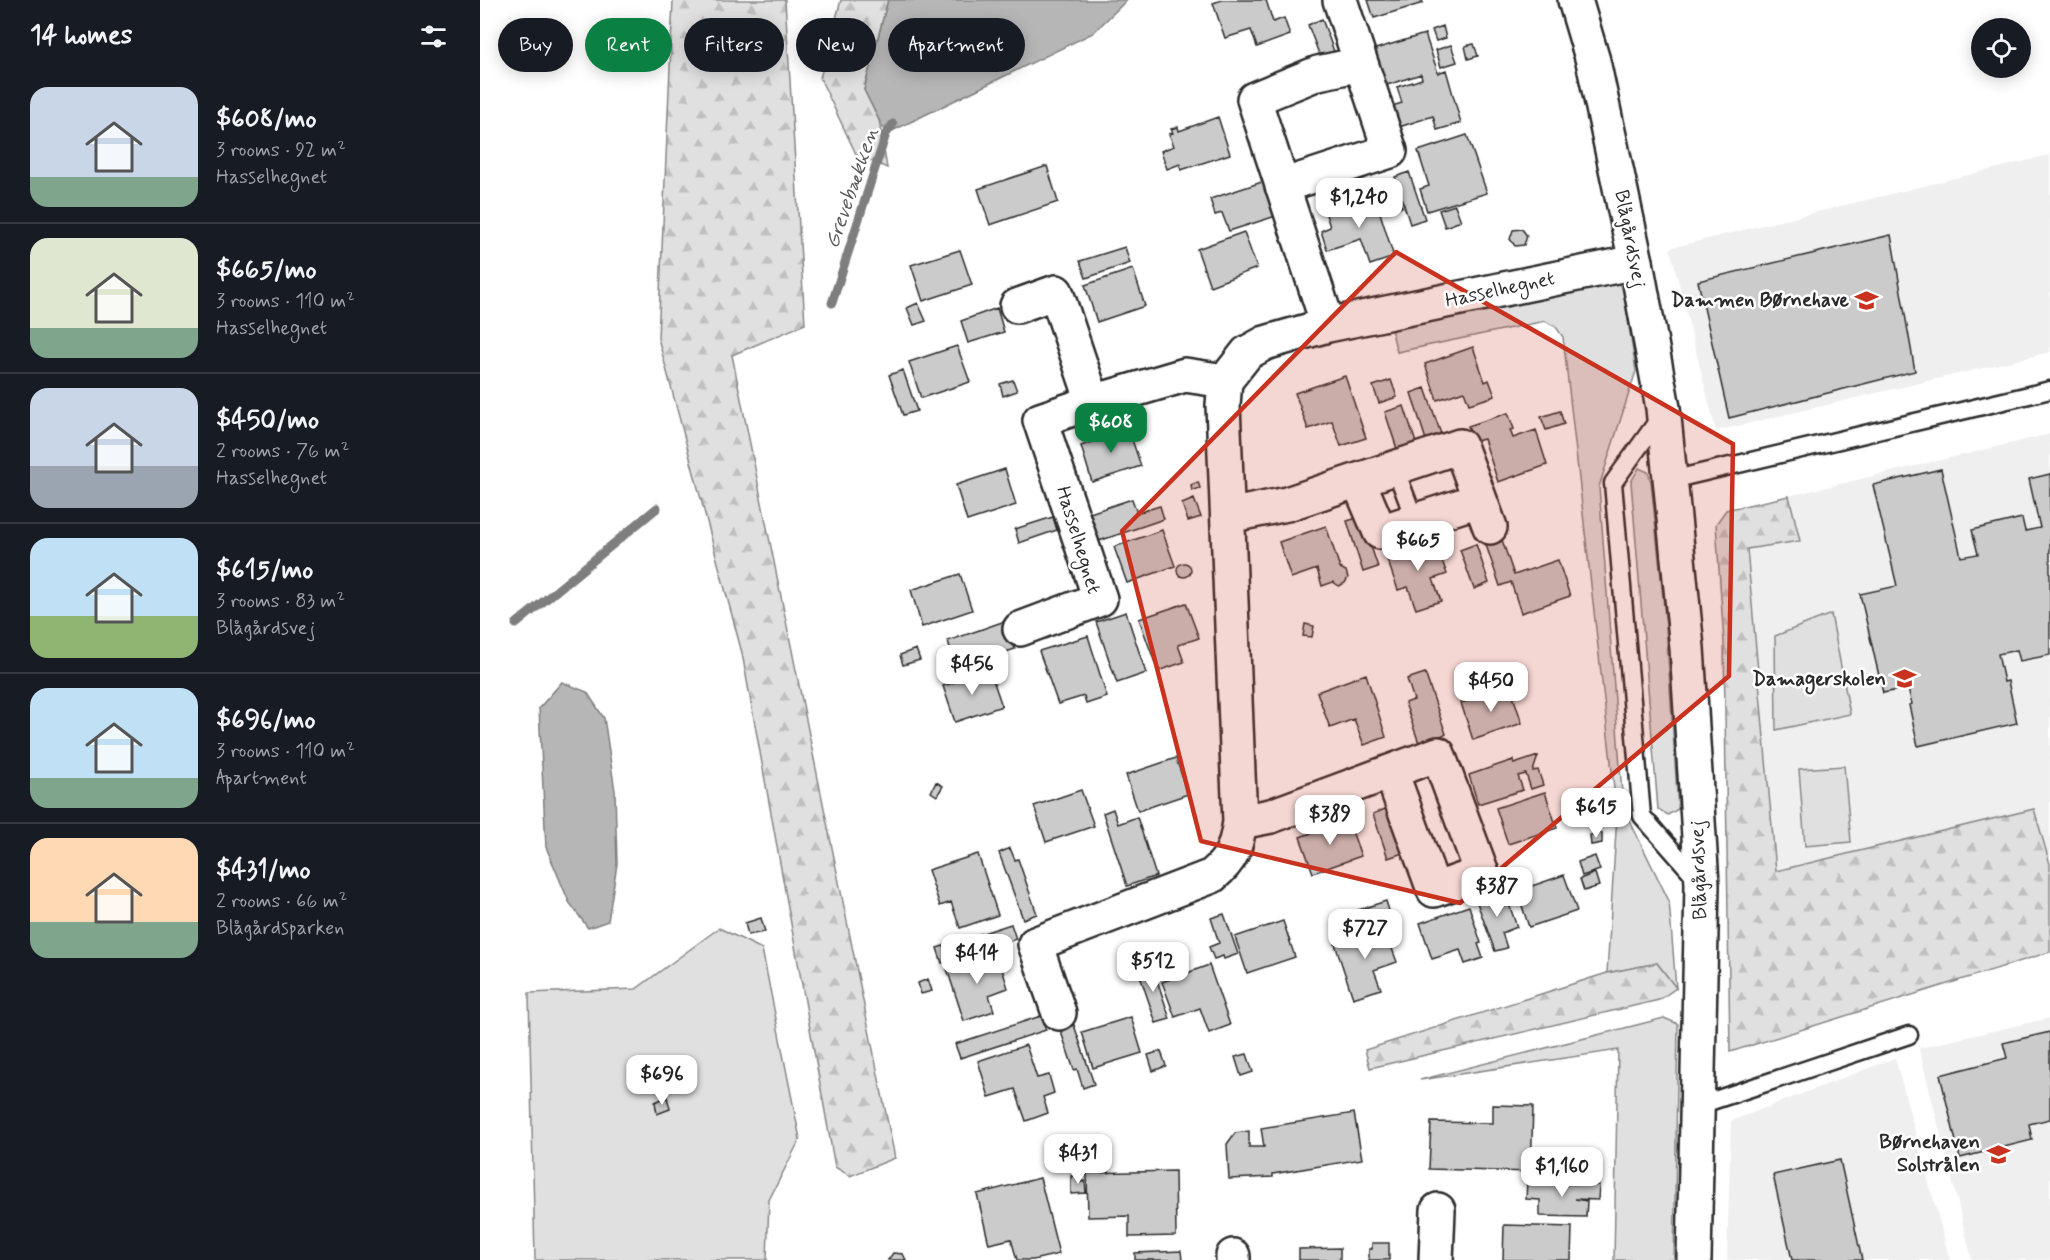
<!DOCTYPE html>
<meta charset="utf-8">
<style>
:root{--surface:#171b24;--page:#242831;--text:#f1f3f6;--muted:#9ea1a6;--line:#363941;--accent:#0b8043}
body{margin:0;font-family:Mynerve,sans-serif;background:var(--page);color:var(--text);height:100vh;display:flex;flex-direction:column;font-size:22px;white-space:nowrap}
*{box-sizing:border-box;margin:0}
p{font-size:20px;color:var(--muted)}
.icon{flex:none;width:33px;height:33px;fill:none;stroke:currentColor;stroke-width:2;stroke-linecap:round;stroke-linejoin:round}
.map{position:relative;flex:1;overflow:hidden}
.details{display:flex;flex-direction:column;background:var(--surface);width:480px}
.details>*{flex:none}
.banner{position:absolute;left:18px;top:18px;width:570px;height:54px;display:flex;gap:12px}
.controls{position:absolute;left:1491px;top:18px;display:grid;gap:12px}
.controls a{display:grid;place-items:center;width:60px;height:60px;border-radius:50%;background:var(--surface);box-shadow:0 3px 15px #0003;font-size:30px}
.price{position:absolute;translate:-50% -51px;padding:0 14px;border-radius:12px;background:#fff;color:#222;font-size:20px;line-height:39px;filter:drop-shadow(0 2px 3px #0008)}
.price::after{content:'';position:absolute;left:50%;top:36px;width:18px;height:14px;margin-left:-9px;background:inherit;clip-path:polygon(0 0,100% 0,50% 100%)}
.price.current{background:var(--accent);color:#fff}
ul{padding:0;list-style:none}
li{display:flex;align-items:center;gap:18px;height:150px;padding:0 30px}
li+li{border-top:2px solid var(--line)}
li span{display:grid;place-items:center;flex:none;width:168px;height:120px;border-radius:18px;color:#555}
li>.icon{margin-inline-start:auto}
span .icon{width:72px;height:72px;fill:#fffc;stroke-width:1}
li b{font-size:26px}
h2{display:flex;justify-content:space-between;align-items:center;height:72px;padding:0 30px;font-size:26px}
.pill{padding:0 21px;border-radius:27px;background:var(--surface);box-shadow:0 3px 15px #0003;font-size:21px;line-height:54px}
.pill.current{background:var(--accent);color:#fff}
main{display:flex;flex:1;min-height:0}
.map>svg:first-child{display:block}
</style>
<main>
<section class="details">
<h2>14 homes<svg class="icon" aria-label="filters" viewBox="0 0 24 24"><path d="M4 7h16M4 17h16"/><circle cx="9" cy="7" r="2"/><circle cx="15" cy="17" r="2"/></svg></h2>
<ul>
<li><span style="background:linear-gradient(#c9d6e8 75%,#7fa58c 0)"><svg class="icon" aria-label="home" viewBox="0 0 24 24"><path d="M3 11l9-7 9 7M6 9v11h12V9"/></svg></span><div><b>$608/mo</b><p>3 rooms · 92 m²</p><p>Hasselhegnet</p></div></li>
<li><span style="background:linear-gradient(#dfe7d0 75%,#7fa58c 0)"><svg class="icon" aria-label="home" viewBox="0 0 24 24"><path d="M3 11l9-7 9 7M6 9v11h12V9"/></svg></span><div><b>$665/mo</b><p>3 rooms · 110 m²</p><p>Hasselhegnet</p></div></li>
<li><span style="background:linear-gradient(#c9d6e8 65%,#9aa5b1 0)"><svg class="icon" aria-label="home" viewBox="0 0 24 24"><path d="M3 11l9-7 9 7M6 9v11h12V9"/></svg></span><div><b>$450/mo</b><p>2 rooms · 76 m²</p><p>Hasselhegnet</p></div></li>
<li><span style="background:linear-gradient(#bfe0f5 65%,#8fb573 0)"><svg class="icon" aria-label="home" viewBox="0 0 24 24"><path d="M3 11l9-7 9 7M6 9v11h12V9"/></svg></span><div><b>$615/mo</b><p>3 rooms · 83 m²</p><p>Blågårdsvej</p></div></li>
<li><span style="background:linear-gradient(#bfe0f5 75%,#7fa58c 0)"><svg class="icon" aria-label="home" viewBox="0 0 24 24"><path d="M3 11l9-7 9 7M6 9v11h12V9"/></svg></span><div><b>$696/mo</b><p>3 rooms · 110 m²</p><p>Apartment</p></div></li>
<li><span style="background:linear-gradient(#ffd9b3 70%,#7fa58c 0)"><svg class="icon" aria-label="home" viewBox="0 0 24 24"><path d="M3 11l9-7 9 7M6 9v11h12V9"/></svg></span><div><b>$431/mo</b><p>2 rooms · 66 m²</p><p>Blågårdsparken</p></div></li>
</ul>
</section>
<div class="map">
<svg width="1570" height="1260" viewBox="0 0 1570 1260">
<defs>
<pattern id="forest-firs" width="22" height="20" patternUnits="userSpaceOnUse" patternTransform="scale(1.5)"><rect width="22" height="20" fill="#e0e0e0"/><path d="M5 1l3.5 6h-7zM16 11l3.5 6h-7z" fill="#c0c0c0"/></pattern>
</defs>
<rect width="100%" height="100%" fill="#fff"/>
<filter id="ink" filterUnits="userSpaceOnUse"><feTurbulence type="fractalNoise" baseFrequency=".0167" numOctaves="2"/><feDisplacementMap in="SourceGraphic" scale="12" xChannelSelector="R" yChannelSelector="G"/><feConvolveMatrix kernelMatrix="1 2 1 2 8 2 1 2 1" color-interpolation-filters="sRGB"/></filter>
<g filter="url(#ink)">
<path fill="#efefef" d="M1570,155V352L1236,431L1190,248Z
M1570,434V864L1554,809L1296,872L1266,549L1320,541L1309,496Z
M1570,1018V1260H1492L1439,1048Z
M1415,1058L1470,1260H1247L1251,1121Z"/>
<path fill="#e0e0e0" stroke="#868686" stroke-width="1.5" d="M1134,280L1143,288L1156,371L1119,487L1143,807L1189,901L1196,988L1177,963L1127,973L1137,815L1083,337L1076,327L1065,321L917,352L910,325Z
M1159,468L1168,472L1171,482L1186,627L1198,809L1188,815L1178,809L1151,482Z
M1351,614L1370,714L1296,730L1295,636Z
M1364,766L1371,842L1325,846L1319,769Z
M239,928L282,949L320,1139L289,1200L287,1260H55L49,993L156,989Z
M1184,1018L1198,1024L1194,1260H1134L1138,1050L940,1080Z"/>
<path fill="url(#forest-firs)" stroke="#868686" stroke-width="1.5" d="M193,0H305L325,324L252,355L415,1158L370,1176L355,1167L262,653L178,338Z
M361,0H408L384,90L399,120L407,168L376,154L340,78Z
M1309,496L1320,541L1267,549L1296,871L1554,809L1570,864V952L1250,1052L1244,643L1236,524L1246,510Z
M1177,963L1196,988L1179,1000L890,1068L885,1050L1127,973Z"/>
<path fill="#b6b6b6" stroke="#7e7e7e" stroke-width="1.5" d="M408,0H647L613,33L406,134L384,90Z
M82,682L107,692L124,718L135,791L137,864L128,921L108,928L89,902L66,847L59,708Z"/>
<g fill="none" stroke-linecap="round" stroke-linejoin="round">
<path stroke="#7e7e7e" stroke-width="9" d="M352,303L406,134L413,124
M36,624L177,508"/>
</g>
<path fill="#cbcbcb" stroke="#2b2b2b" stroke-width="1.5" d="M742,0H786L793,22L804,18L810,35L777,47L771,30L745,38L733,3Z
M888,0H942L943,3L894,18Z
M842,19L855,54L841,59L828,25Z
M963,26L966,38L956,41L952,30Z
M945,34L958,73L966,70L981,123L957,130L953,116L919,127L912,106L922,103L917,87L942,79L941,74L904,86L892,50Z
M994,44L998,56L988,59L985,46Z
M971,45L977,62L961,67L956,50Z
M738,117L750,154L701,170L700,164L687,169L681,151L694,146L689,134L693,133L691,129L698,127L699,131Z
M987,135L1007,193L947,211L940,189L949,186L938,151Z
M567,166L578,202L510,225L498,189Z
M929,172L945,219L930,224L915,177Z
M915,179L922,207L912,210L904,182Z
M785,181L796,216L749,231L742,213L735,215L730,199Z
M894,194L914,257L890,265L881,239L847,250L841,231L850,227L845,211Z
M975,205L981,221L965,227L959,210Z
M1042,229L1047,236L1044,245L1035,246L1030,239L1033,230Z
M764,232L777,268L730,286L717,249Z
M1411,235L1435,371L1249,418L1218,281Z
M645,247L650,263L606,278L600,261Z
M480,250L492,285L443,301L431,265Z
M653,269L665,306L617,322L605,285Z
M438,303L446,321L434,325L427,308Z
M517,308L524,332L488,343L481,321Z
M477,346L490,382L441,398L429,362Z
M993,347L1005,382L1009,380L1015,396L989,404L984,391L957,400L945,364Z
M423,370L437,411L423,415L409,375Z
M865,376L886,438L861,446L852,421L828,429L815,393Z
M533,380L537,391L523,396L520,384Z
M911,380L917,397L899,403L893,386Z
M945,388L961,434L946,440L931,393Z
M924,406L936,443L917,449L905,412Z
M1080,411L1084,424L1066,430L1061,417Z
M1028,413L1034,429L1030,430L1033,438L1056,430L1067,465L1018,482L1004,439L993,442L988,426Z
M646,422L661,466L612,482L601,446L629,436L627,428Z
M525,469L536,505L487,521L476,485Z
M1461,469L1481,557L1498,554L1492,530L1542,518L1545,531L1560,528L1549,479L1570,474V655L1540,661L1537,650L1518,654L1524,682L1528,681L1537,723L1438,746L1429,705L1432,704L1428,688L1403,693L1380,594L1417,586L1393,485Z
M718,482L720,488L712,491L711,485Z
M652,499L657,513L680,506L684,519L619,541L610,513Z
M714,499L721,517L708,521L702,504Z
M573,517L577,530L539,543L535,529Z
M881,517L898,567L883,572L867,521Z
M846,526L860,568L866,571L868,578L865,583L859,586L853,582L842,586L837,569L811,578L799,542Z
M682,530L695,566L647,583L634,547Z
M1021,537L1034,575L1078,560L1090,596L1041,613L1031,582L1020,586L1005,542Z
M954,539L967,574L953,579L961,601L936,609L928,587L918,590L906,556Z
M996,544L1009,583L994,589L980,550Z
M697 570a7 7 0 1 1 14 0a7 7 0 1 1-14 0Z
M480,574L492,610L442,627L431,590Z
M706,603L719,638L698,645L704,662L678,671L659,619Z
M646,612L666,673L637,683L616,622Z
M525,621L535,649L483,666L478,652L472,654L468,641Z
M825,624L834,626L832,637L823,636Z
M608,636L627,697L606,704L604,696L578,704L559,651Z
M436,649L440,660L423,665L420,655Z
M510,671L522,706L475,722L463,686Z
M945,673L966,734L939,743L925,703L934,700L927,679Z
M886,674L906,737L884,745L874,719L850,728L837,692Z
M1030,687L1042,723L993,740L981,703Z
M1058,756L1053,771L1058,770L1063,785L1051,789L1046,774L1038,776L1043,790L998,804L989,775L1033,760L1034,764Z
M696,758L708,794L658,811L646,775Z
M456,782L463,786L457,796L451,792Z
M601,790L614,826L566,842L554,806Z
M1065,792L1077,828L1028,844L1016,808Z
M910,807L926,852L908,858L893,814Z
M633,809L638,824L657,817L676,876L647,886L623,813Z
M868,820L881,856L833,873L820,837Z
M1122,833V843L1111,845L1110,835Z
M530,848L535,860L538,859L557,914L543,919L519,853Z
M498,854L518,915L480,928L471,902L460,906L448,870Z
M1115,856L1120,870L1102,876L1098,862Z
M1115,873L1119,886L1104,891L1100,879Z
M1084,875L1097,911L1049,927L1037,891Z
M1024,890L1037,927L1022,933L1027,948L1015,951L996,900Z
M906,901L911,917L865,932L860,916Z
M989,906L1001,943L998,944L1003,958L985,964L980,950L952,959L940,923Z
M744,914L758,954L744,959L743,956L734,959L729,947L739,943L731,918Z
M281,918L285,932L268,935L265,923Z
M803,921L815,957L767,973L755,937Z
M531,924L536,939L462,963L457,948Z
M904,927L917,962L894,970L901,989L873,998L855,944Z
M517,953L528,988L509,995L514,1011L484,1021L467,969Z
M671,962L690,1019L676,1023L657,967Z
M729,965L750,1025L729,1033L720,1008L695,1017L682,982Z
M448,979L452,991L441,994L438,983Z
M561,1016L566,1030L480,1058L475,1044Z
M651,1017L662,1053L613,1068L602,1032Z
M594,1025L614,1084L603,1088L597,1069L594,1070L580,1029Z
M1570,1032V1119L1549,1124L1552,1140L1480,1158L1460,1075L1527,1058L1523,1043Z
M546,1045L557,1078L569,1075L574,1093L563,1097L568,1113L546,1121L535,1089L509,1097L498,1061Z
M681,1051L686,1066L673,1071L668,1055Z
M767,1054L773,1072L761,1076L755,1057Z
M187,1097L190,1109L177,1114L175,1102Z
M1013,1105L1053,1106L1051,1172L949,1169L951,1122L1013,1123Z
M874,1113L882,1159L793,1174V1177L749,1179L747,1144L755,1133L769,1131V1147H784L781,1128Z
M1360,1160L1382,1260H1312L1293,1175Z
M695,1171L696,1236L649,1237V1216L608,1217L607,1173Z
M600,1175V1182L605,1181L606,1193L591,1194V1176Z
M560,1178L579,1254L553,1260H537L531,1239L509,1244L497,1194Z
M1047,1182L1119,1185L1118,1200L1095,1199L1107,1201L1106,1217L1060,1216V1200L1046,1199Z
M1024,1225L1092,1227L1091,1260H1023Z
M892,1243H909V1260H889V1249H892Z
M860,1248V1260H819V1249Z
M701,1251L702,1260H655V1253Z
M413,1253L423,1254L426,1260H408Z"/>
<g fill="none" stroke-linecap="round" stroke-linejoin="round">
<defs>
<path id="lane" d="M1181,416L1133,483L1162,816L1219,881
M915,468L929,505
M1191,480L1570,390
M1217,1106L1429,1035"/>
<path id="street" d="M802,186L910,151L860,0
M537,306L576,292L613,402
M848,325L774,99L838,73L881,64
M878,480L900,532L999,500
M748,516L807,504L980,446L1010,527
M540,629L620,599L560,420L613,402L705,375L745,381
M760,822L791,816L958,754L1002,873L954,890L911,772
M579,1013L555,944L732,876C752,859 756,848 760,822L743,405L745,381L767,353L785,343L848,325L1156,262
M753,1256V1260
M956,1260L958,1210"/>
<path id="secondary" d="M1095,0L1113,61L1156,262L1183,408L1207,648L1222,884L1214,1260"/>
</defs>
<use href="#lane" stroke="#2b2b2b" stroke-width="21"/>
<use href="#street" stroke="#2b2b2b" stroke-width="38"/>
<use href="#secondary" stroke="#2b2b2b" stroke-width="38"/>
<use href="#lane" stroke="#fff" stroke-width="16"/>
<use href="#street" stroke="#fff" stroke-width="33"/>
<use href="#secondary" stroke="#fff" stroke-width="33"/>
</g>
</g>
<path fill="#c8321e" fill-opacity="0.2" stroke="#c8321e" stroke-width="4.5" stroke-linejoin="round" d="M916,252L1253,444L1249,676L980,903L721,841L642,531Z"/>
<defs>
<symbol id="school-bare" viewBox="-9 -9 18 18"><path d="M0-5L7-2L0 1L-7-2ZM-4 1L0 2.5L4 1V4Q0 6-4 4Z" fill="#c8321e" stroke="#fff" stroke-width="2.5" paint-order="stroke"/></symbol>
</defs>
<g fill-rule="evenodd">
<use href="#school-bare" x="1370" y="284" width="33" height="33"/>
<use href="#school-bare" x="1408" y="662" width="33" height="33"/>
<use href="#school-bare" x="1502" y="1138" width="33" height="33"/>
</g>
<g text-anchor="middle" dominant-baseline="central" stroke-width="5" stroke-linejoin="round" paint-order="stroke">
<g font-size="20" fill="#2b2b2b" stroke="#fff">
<text transform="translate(1150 239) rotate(79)">Blågårdsvej</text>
<text transform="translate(1020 290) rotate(-12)">Hasselhegnet</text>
<text transform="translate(598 540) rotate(73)">Hasselhegnet</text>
<text transform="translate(1219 870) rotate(-92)">Blågårdsvej</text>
</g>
<g font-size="20" font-weight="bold" fill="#2b2b2b" stroke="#fff" text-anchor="end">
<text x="1369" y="300">Dammen Børnehave</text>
<text x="1406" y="679">Damagerskolen</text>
<text x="1500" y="1142">Børnehaven<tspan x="1500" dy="23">Solstrålen</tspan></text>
</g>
<g font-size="21" font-style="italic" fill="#5c5c5c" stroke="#fff">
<text transform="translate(372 188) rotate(-71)">Grevebækken</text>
</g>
</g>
</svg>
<div class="controls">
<a><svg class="icon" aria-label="locate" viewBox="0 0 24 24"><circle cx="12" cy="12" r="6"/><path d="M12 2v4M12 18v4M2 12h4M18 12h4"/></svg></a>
</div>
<b class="price" style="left:879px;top:229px">$1,240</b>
<b class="price current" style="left:631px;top:454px">$608</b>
<b class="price" style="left:938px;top:572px">$665</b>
<b class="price" style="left:492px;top:696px">$456</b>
<b class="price" style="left:1011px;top:713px">$450</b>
<b class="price" style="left:1116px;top:839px">$615</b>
<b class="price" style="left:850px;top:846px">$389</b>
<b class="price" style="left:1017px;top:918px">$387</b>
<b class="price" style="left:885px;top:960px">$727</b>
<b class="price" style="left:497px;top:985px">$414</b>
<b class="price" style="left:673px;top:993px">$512</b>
<b class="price" style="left:182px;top:1106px">$696</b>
<b class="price" style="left:598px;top:1185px">$431</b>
<b class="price" style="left:1082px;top:1198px">$1,160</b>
<div class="banner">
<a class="pill">Buy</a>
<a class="pill current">Rent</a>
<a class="pill">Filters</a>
<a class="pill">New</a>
<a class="pill">Apartment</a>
</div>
</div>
</main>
